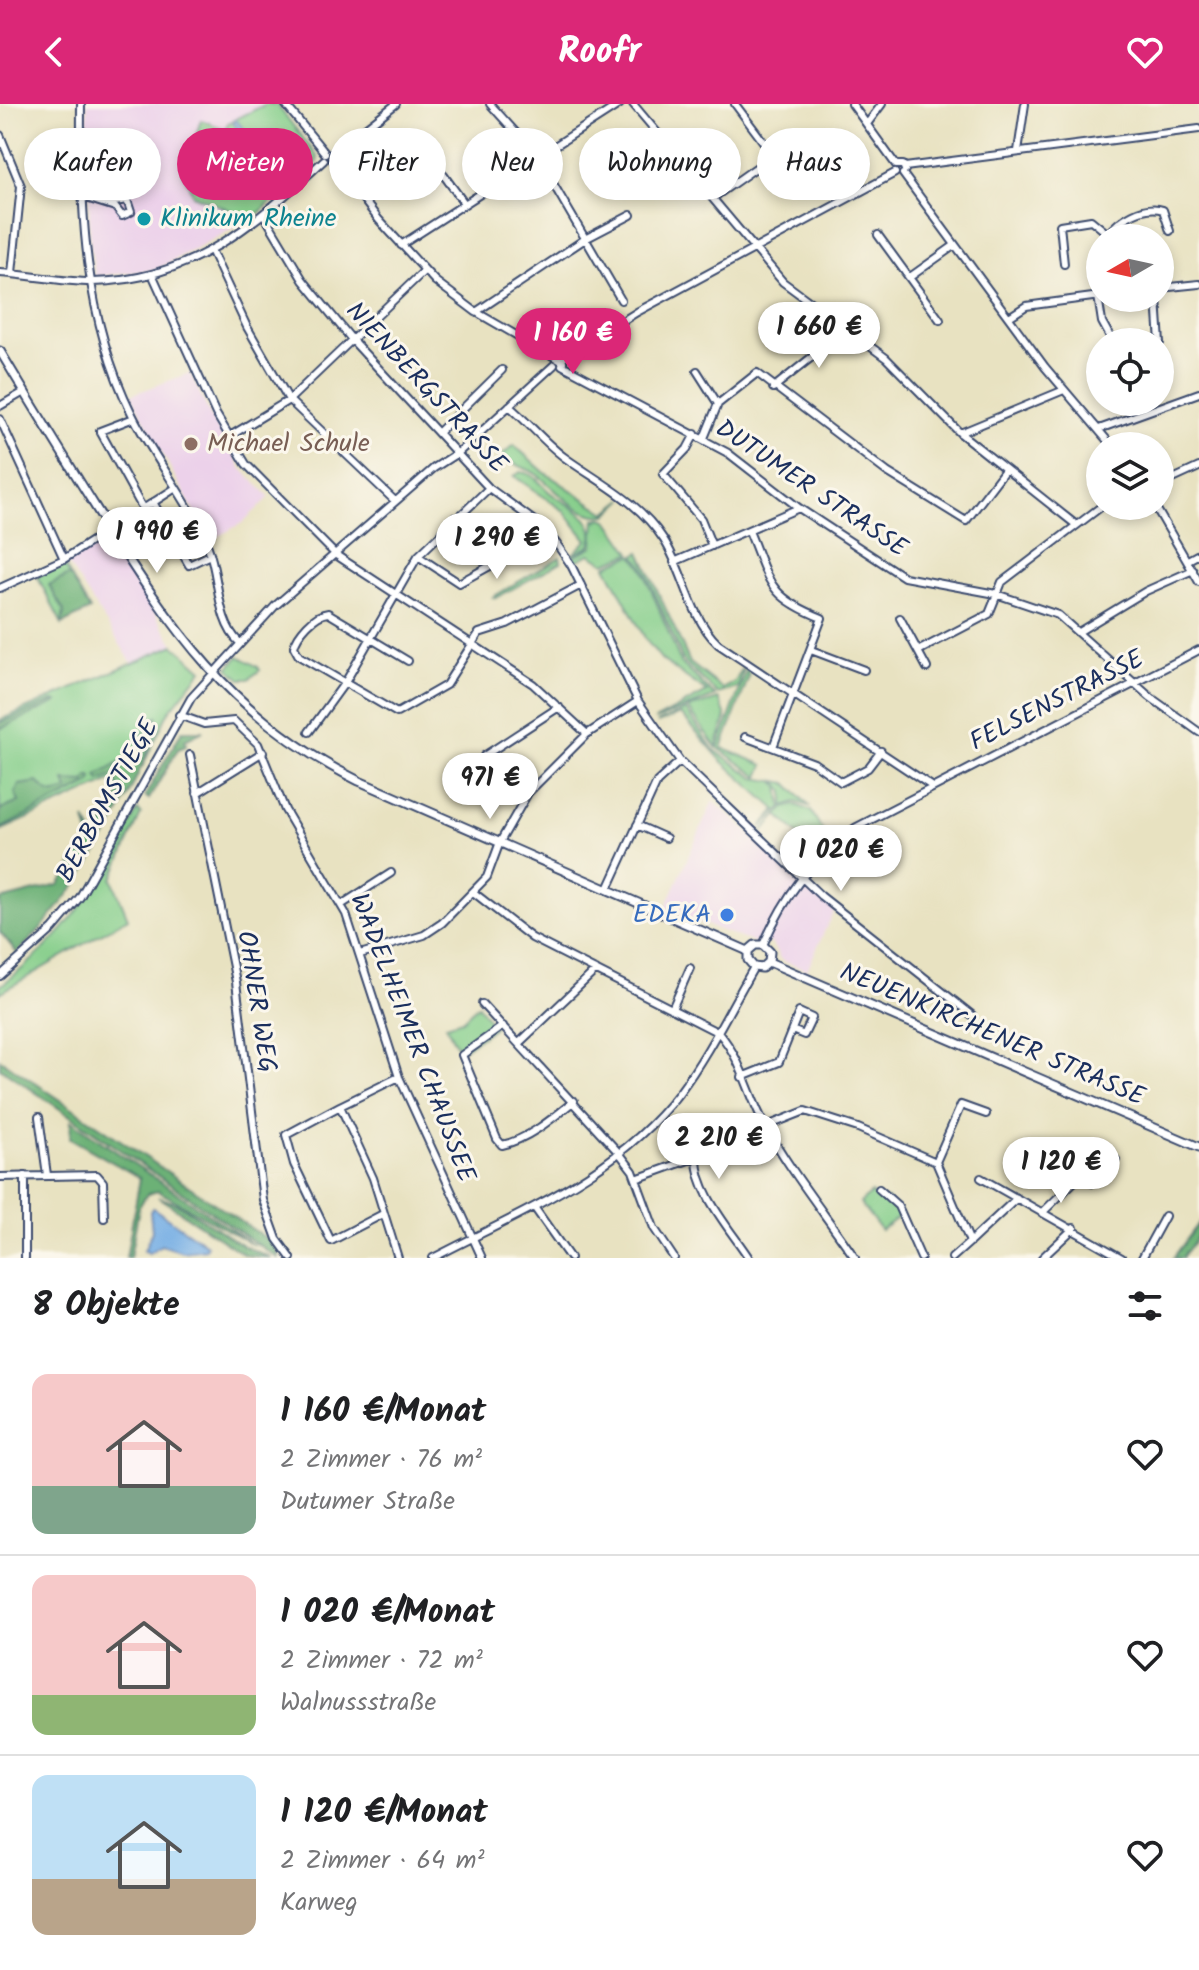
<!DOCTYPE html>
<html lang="de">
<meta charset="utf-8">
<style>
:root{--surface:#fff;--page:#f6f6f6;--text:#202124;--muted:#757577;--line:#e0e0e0;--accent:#db2777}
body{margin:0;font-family:Kalam,sans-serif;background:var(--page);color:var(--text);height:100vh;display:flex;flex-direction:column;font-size:30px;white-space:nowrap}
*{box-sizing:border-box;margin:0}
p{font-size:26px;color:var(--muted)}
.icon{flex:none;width:44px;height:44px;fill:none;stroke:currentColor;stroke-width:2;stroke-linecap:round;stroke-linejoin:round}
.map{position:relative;height:1154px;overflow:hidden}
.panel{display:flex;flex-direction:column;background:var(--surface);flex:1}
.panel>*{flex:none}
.banner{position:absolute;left:24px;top:24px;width:1152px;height:72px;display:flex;gap:16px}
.needle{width:52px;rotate:261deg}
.fabs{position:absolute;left:1086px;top:120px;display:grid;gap:16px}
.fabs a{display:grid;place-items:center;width:88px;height:88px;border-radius:50%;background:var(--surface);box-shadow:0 4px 12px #0003;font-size:40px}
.price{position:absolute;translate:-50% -68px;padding:0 18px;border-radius:28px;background:#fff;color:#222;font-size:26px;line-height:52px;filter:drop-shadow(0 2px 4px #0008)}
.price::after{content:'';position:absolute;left:50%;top:48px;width:24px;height:18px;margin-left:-12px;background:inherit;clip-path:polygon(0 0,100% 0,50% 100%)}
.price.on{background:var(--accent);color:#fff}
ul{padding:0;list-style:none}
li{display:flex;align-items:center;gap:24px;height:200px;padding:0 32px}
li+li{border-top:2px solid var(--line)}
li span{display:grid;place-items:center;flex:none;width:224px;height:160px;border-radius:16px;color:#555}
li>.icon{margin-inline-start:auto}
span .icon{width:96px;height:96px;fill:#fffc;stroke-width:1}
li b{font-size:34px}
h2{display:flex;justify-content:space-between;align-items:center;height:96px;padding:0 32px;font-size:34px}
.pill{padding:0 28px;border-radius:36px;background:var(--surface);box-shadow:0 4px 12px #0003;font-size:28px;line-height:72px}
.pill.on{background:var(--accent);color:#fff}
header{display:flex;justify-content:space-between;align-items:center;height:104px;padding:0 32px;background:var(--accent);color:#fff;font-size:36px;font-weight:800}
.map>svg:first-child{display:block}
</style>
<header><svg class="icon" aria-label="back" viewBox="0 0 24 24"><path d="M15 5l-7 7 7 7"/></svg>Roofr<svg class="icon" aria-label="heart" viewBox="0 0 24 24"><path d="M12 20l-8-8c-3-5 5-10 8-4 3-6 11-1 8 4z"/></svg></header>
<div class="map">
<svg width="1199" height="1154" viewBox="0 0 1199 1154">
<rect width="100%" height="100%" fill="#fbf7ec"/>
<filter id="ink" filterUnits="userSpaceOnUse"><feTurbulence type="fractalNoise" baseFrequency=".0125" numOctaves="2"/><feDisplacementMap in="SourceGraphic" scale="16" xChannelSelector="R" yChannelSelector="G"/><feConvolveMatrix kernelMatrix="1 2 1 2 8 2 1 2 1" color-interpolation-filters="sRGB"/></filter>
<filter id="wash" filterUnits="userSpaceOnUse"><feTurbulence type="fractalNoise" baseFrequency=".006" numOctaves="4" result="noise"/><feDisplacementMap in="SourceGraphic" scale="32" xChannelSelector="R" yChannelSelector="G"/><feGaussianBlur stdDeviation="1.8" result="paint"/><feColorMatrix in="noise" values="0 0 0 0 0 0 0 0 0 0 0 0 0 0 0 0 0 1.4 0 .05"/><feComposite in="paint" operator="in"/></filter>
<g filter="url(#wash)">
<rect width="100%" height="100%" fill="#e8e2c1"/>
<path fill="#ecd1ea" d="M87,0H277L319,55L257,112L179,153L155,166L95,172L90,138Z
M190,269L212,315L241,364L270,393L242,419L210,437L131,291Z
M108,434L175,542L132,559L67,458Z
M713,697L834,806L807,866L781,856L772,840L763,836L754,839L665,805Z"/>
<path fill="#85ce8a" stroke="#507e74" stroke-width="2" d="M266,0H276L318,53L317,58L252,115L193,91L183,69L201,16L225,25L228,19Z
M514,341L544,368L606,409L624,395L607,411C578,415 557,385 536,370C526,363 514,362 501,352Z
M521,368C537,370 540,381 552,390C568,402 602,414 590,442L571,452L587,436L564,407L514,372Z
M601,414L608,416L631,449L605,459L590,450L574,458V453L593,442L595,415L599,418L597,415Z
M640,448L690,559L723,585L735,578L745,560L738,584L718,590L684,558L644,464L635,451Z
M632,451L641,461L681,559L715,592L655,616L707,588L662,556L646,536L606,462Z
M560,453L561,458L496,494L493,493Z
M64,460L70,471L49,481L64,508L62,520L37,472Z
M174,541L202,566L168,609L142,663L0,727V616Z
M239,552L258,563L260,566L249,575H241L228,564Z
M748,563L749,572L722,644L764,661L759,673L718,644Z
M719,595L726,613L716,643L688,604Z
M686,606L713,645L755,674L773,677L779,682L782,703L761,723L776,706L721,656L681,610L657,619Z
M776,677L787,679L809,702L796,698L784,702V688Z
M796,701L811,707L827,734L814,746L778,711L762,728L784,704Z
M138,706L141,710L112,775L128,814L0,889V882C70,831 98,781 138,706Z
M478,901L494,923L463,946L458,945L446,921L462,916Z
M871,1089L876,1094L887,1095L900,1112L881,1126L860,1099Z"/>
<path fill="#6cb176" stroke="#44706a" stroke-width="2" d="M70,471L90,506L62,520L64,507L49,481Z
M53,597L57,598L0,625V619Z
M158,612C154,621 154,632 150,642C119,719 77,791 17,849L0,828V796L59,781L90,734L85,716L96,735L119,690L115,671L100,677L97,672L131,652L149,619Z
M182,627H203L185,636L186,642L178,645L149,695L145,692Z
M88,673H92L91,679L0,725V706L19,698L15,689L19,681L38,678C49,690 51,692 68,686L65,677L85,678Z
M0,955L267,1135L278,1147V1154L0,964Z
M71,1017L254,1141L158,1087L147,1090L139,1103L130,1154H126L140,1074L70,1034Z
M158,1093L180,1101L244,1142L272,1154L245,1151Z
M1199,1119V1131L1182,1154H1173Z"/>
<path fill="#75ade4" stroke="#486ea1" stroke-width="2" d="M236,16L248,30L272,27L273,33L269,38L273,44L284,36L288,44C282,48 280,55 275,59C260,71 250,52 240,45L217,50L200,70L203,78L199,79L195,70L211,47L243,33L233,18Z
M153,1104L207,1141L206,1145L183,1148L161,1141L149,1149L144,1147L152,1127L150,1107Z"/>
</g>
<g filter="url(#ink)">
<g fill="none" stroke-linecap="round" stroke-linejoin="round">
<defs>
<path id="minor" d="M81,0C80,106 84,214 132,310C154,355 190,398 208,443C220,474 216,518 240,539
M285,0L325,49
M490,0L537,52L621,196
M633,0L783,178L886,254L960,329L1075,420
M735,0L798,84
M852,0L896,61H903L905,66
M867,20L882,0
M0,31L21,82L12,169
M1018,47L1025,0
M333,49L396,0
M429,51L464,99
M333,56L379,116L435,177L476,208L563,258
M905,63L1199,25
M903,70L1045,263L1112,342
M83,87L115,98L127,96L131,108L122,112L115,103L83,93
M713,94L774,51
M264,111L303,176L353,237L489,384L544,424L556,439L571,461L638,597L680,657L821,792L972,911
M1108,130C1119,115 1144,100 1163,106L1170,127
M878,131L940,216
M401,141L620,0
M211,146L247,223L289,296L395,397
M1064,160L1060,121L1091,116L1113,134
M0,169C31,171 61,178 92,178C192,177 255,120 324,56
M153,172L216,310L246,360L336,451L533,580L587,630
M910,173L955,141
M1160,184L1199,180
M1098,192L1102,218L1113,238
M1157,194L1160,239
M476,208L585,135L631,111
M1009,213L1026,202L1100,192
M562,255L637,208L895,69
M562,261L728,349L799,404L904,473L996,490L1058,511L1150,593L1199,628
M697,267L718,300
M773,284L847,225
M0,302L24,288
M509,302C528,318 544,338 564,353C600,379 639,397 664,436C685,469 689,512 718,540L933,683
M134,314L100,327L143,405L174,385
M0,315L64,455
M1099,325L1199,289
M440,327L502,266
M960,329L1064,286
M695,330L687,345L663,370L701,415L712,442
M230,332L289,296L425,166
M704,334L718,300L757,269L887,368L966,417L1004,367
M1160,381L1199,363
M153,398L189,461L210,451
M1155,402L1199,478
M749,427C770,478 767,492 822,514L773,643
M418,452L459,479L497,458V448L454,414
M1188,456L1199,450
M674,458L799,404
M0,484L64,455L109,426
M900,514L927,564
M1080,527L1146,487L1193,466
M811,546L864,566
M918,547L989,510L1002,478L1102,402
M408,557L328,509C315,510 297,530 294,543L299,552L397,609L446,581L479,529L507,520L581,481
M179,611L204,620L234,617L258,640L285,706L346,810L399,973L482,1154
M309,628L346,577L418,452L489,384
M745,633L814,659L841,678L868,664L881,647
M190,651L236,878L263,1096L277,1135L291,1154
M197,689L263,648
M528,689L484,652L559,603
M637,721L666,734
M608,785L657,678L680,657
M473,788L532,834L719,929C742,955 748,991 765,1021C790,1067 825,1110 855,1154
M341,801L391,769
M763,841C785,792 811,755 855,724L1199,546
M360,850L424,831L442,819L487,773L500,738L528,689L587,630L638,597
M0,872L53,825L80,793L191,594L275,502L434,364L459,348L554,261
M482,900L620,1050L633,1067L654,1124L674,1154
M672,905L690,864
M503,922L462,951L497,1035L502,1041C529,1035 553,1014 574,997
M519,939L596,866
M742,973L779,958L799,908L812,914L804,931L792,926
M340,1002L286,1031L294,1060L331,1137L383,1110
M39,1013L47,1071
M936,1058L970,1138L952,1154
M936,1058L961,1001L986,1010
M25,1072V1154
M0,1073L97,1071L103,1078L104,1114
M981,1074L1122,1154
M636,1075L697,1053
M879,1085L898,1102L921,1154
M534,1103L570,1154
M1043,1108L1081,1071L1092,1079L1116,1056
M970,1138L1017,1094
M398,1154L373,1074L340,1002L399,973
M433,1154C521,1108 617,1071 679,989C709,949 729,906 754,863
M749,1154C731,1126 696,1088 697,1053L704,1047L805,1007L858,1024L936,1058
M1042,1154L1074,1124
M1142,1154L1165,1112"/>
<path id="tertiary" d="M0,247C32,301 65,354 98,407C171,524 231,614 359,677L748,847
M748,847L755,841H763L770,848L769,858
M748,847V856L754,863L762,864L769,858
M769,858L1199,1043"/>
</defs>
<use href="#minor" stroke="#3a4a6d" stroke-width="10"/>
<use href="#tertiary" stroke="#3a4a6d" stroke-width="11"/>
<use href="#minor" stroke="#fff" stroke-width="6"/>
<use href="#tertiary" stroke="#fff" stroke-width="7"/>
</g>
</g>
<circle fill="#0f9aa8" stroke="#fbf7ec" stroke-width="3" cx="144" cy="115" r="8"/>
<circle fill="#8d6e63" stroke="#fbf7ec" stroke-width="3" cx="191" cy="340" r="8"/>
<circle fill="#3f7fe0" stroke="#fbf7ec" stroke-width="3" cx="727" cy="811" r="8"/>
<g text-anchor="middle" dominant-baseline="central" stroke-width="6" stroke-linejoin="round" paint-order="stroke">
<g font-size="26" fill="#0d838f" stroke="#fbf7ec" text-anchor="start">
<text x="160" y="115">Klinikum Rheine</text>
</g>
<g font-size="26" fill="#1b2f5e" stroke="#fbf7ec">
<text transform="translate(426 284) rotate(47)">NIENBERGSTRASSE</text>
<text transform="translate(811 385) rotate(34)">DUTUMER STRASSE</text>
<text transform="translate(1057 597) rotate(-27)">FELSENSTRASSE</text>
<text transform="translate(108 697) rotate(-61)">BERBOMSTIEGE</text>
<text transform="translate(256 898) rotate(81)">OHNER WEG</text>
<text transform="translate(992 931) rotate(23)">NEUENKIRCHENER STRASSE</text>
<text transform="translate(412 934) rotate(69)">WADELHEIMER CHAUSSEE</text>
</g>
<g font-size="26" fill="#785e54" stroke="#fbf7ec" text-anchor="start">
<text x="207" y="340">Michael Schule</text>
</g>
<g font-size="26" fill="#366cbe" stroke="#fbf7ec" text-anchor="end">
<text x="711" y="811">EDEKA</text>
</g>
</g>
</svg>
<div class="fabs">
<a><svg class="needle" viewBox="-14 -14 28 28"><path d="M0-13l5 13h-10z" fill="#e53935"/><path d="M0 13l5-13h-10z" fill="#757577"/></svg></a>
<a><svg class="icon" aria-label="locate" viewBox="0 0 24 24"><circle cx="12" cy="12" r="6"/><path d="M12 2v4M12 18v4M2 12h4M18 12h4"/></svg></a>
<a><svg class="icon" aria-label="layers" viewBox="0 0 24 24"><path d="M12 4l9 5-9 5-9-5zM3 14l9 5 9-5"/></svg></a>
</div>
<b class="price" style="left:819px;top:266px">1 660 €</b>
<b class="price on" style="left:573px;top:272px">1 160 €</b>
<b class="price" style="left:157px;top:471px">1 990 €</b>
<b class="price" style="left:497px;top:477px">1 290 €</b>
<b class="price" style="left:490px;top:717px">971 €</b>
<b class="price" style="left:841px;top:789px">1 020 €</b>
<b class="price" style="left:719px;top:1077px">2 210 €</b>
<b class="price" style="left:1061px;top:1101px">1 120 €</b>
<div class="banner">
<a class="pill">Kaufen</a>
<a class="pill on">Mieten</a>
<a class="pill">Filter</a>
<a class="pill">Neu</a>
<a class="pill">Wohnung</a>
<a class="pill">Haus</a>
</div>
</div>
<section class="panel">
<h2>8 Objekte<svg class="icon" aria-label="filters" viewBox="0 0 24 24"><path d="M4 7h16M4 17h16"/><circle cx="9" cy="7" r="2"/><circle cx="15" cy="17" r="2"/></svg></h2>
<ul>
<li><span style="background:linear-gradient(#f6c9c9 70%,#7fa58c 0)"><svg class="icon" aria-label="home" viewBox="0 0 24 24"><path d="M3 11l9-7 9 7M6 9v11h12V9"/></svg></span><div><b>1 160 €/Monat</b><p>2 Zimmer · 76 m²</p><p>Dutumer Straße</p></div><svg class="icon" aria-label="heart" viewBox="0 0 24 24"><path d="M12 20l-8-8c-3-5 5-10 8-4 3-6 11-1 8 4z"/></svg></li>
<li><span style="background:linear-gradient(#f6c9c9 75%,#8fb573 0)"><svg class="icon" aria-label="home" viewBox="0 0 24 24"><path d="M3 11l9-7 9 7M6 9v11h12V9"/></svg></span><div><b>1 020 €/Monat</b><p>2 Zimmer · 72 m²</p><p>Walnussstraße</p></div><svg class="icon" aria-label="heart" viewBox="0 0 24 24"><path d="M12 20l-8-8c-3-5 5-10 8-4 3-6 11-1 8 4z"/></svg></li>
<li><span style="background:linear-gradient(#bfe0f5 65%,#b9a48a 0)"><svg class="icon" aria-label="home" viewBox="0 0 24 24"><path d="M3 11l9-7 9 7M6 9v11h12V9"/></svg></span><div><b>1 120 €/Monat</b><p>2 Zimmer · 64 m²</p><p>Karweg</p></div><svg class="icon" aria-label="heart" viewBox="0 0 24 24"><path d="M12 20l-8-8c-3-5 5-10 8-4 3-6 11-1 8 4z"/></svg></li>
</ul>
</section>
